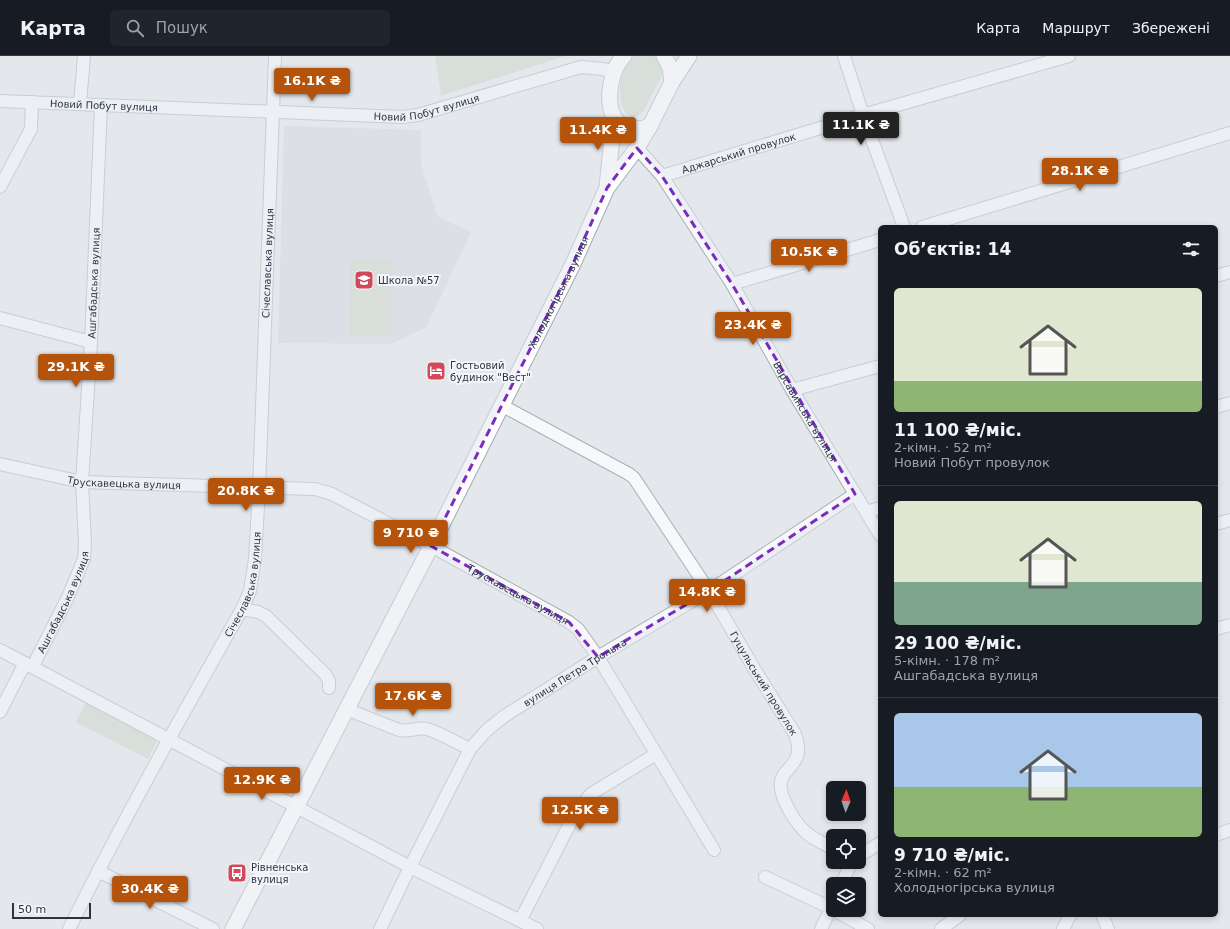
<!DOCTYPE html>
<html lang="uk">
<meta charset="utf-8">
<style>
:root{--surface:#171b24;--page:#20242c;--text:#f1f3f6;--muted:#9ea1a6;--line:#363941;--accent:#b45309}
body{margin:0;font-family:"DejaVu Sans",sans-serif;background:var(--page);color:var(--text);height:100vh;display:flex;flex-direction:column;font-size:15px;white-space:nowrap}
*{box-sizing:border-box;margin:0}
p{font-size:13px;color:var(--muted)}
.icon{flex:none;width:22px;height:22px;fill:none;stroke:currentColor;stroke-width:2;stroke-linecap:round;stroke-linejoin:round}
.map{position:relative;flex:1;overflow:hidden}
.sheet{position:absolute;left:878px;top:169px;width:340px;height:692px;display:flex;flex-direction:column;background:var(--surface);border-radius:6px;box-shadow:0 2px 6px #0003}
.sheet>*{flex:none}
.needle{width:26px;rotate:2deg}
.fabs{position:absolute;left:826px;top:725px;display:grid;gap:8px}
.fabs a{display:grid;place-items:center;width:40px;height:40px;border-radius:6px;background:var(--surface);box-shadow:0 2px 6px #0003;font-size:20px}
.scale{position:absolute;left:12px;bottom:10px;width:79px;box-sizing:border-box;padding-left:4px;border:2px solid #2b3445;border-top:0;font-size:11px;line-height:14px;white-space:nowrap;color:#2b3445;-webkit-text-stroke:3px #f4f6f9;paint-order:stroke}
.price{position:absolute;translate:-50% -34px;padding:0 9px;border-radius:4px;background:var(--accent);color:#fff;font-size:13px;line-height:26px;filter:drop-shadow(0 1px 2px #0008)}
.price::after{content:'';position:absolute;left:50%;top:24px;width:12px;height:9px;margin-left:-6px;background:inherit;clip-path:polygon(0 0,100% 0,50% 100%)}
.price.active{background:#222;color:#fff}
ul{padding:0;list-style:none}
li{display:grid;align-content:center;gap:8px;height:212px;padding:0 16px}
li+li{border-top:1px solid var(--line)}
li span{display:grid;place-items:center;height:124px;border-radius:6px;color:#555}
li>.icon{margin-inline-start:auto}
span .icon{width:72px;height:72px;fill:#fffc;stroke-width:1}
li b{font-size:17px}
h2{display:flex;justify-content:space-between;align-items:center;height:48px;padding:0 16px;font-size:17px}
header{display:flex;align-items:center;gap:24px;box-sizing:border-box;height:56px;padding:0 20px;background:var(--surface);border-bottom:1px solid var(--line)}
header strong{font-size:19px}
nav{display:flex;gap:22px;margin-inline-start:auto;font-size:14px}
.search{width:280px;height:36px;background:var(--page);display:flex;align-items:center;gap:10px;box-sizing:border-box;padding:0 14px;border-radius:6px;color:var(--muted);font-size:15px}
.map>svg:first-child{display:block}
</style>
<header>
<strong>Карта</strong>
<div class="search"><svg class="icon" aria-label="search" viewBox="0 0 24 24"><circle cx="10" cy="10" r="6"/><path d="M15 15l6 6"/></svg>Пошук</div>
<nav><a>Карта</a><a>Маршрут</a><a>Збережені</a></nav>
</header>
<div class="map">
<svg width="1230" height="873" viewBox="0 0 1230 873">
<rect width="100%" height="100%" fill="#e4e7ec"/>
<path fill="#d2d6de" d="M284,70L421,74V107L437,160L471,176L426,272L390,288L278,287Z"/>
<path fill="#c9d6c5" d="M435,0H565L441,40Z
M634,0H655L659,2L662,11V20L643,56C619,77 610,18 634,0Z
M351,203H393L391,280H349Z
M88,643L159,681L148,703L76,666Z"/>
<g fill="none" stroke-linecap="round" stroke-linejoin="round">
<defs>
<g id="minor">
<path d="M844,0L863,59L904,171"/>
<path id="s1" d="M0,45L403,61L418,59L581,11L602,13L614,15"/>
<path d="M80,48L84,0"/>
<path id="s2" d="M637,92L662,120L732,228L792,334L880,479"/>
<path id="s3" d="M662,120L863,59L1069,0"/>
<path d="M0,131L31,73L32,46"/>
<path d="M922,171L1230,77"/>
<path d="M1216,220L1230,216"/>
<path d="M732,228L880,184"/>
<path d="M0,262L91,286"/>
<path d="M792,334L880,310"/>
<path id="s4" d="M501,349L629,418L634,422L709,535L755,614L795,678C801,696 799,701 787,715C784,717 782,722 781,725C778,741 797,770 809,779C816,784 825,788 833,793"/>
<path d="M1216,351L1230,347"/>
<path id="s5" d="M0,408L82,426L315,433L332,438L431,490L569,566L578,573L598,601L714,794"/>
<path d="M866,456L880,452"/>
<path d="M1216,468L1230,464"/>
<path d="M242,553L258,556L266,560L326,619L329,625V632"/>
<path d="M1216,573L1230,569"/>
<path d="M0,594L410,811L537,873"/>
<path id="s6" d="M33,610L67,543L84,503L85,488L82,426L91,286L101,49"/>
<path d="M346,653L399,674C409,676 418,671 427,673C441,677 456,687 470,693"/>
<path d="M0,656L25,607"/>
<path d="M1216,779L1230,774"/>
<path d="M859,800L880,787"/>
<path d="M98,815L213,873"/>
<path d="M765,821L833,853"/>
<path d="M842,828L851,806"/>
<path d="M834,854L868,873"/>
<path d="M1102,859L1108,873"/>
<path d="M520,865L576,756L591,738L656,698"/>
<path id="s7" d="M69,873C123,764 182,659 242,553L250,535L255,503L259,432L275,0"/>
<path id="s8" d="M380,873L410,811L470,693L488,673L506,659L598,601L709,535L855,438"/>
<path d="M821,873L833,848"/>
<path d="M941,873L960,859"/>
<path d="M1063,873L1070,859"/>
</g>
<g id="major">
<path d="M624,0C611,12 605,45 614,61C621,74 638,75 650,70"/>
<path d="M664,0L670,11L672,26"/>
<path d="M607,131L614,62"/>
<path id="s9" d="M233,873L431,490L572,210L607,132L637,92L650,70L672,26L689,0"/>
</g>
</defs>
<use href="#minor" stroke="#a9aeb7" stroke-width="14"/>
<use href="#major" stroke="#a3abb8" stroke-width="17"/>
<use href="#minor" stroke="#f7f8fa" stroke-width="12"/>
<use href="#major" stroke="#fff" stroke-width="15"/>
</g>
<path d="M0 0H1230V873H0ZM637,92L662,120L732,228L855,438L709,535L598,601L569,566L431,490L572,210L607,132Z" fill="#e4e7ec" fill-opacity=".55" fill-rule="evenodd"/>
<path fill="none" stroke="#7b2cbf" stroke-width="3" stroke-dasharray="8 5" stroke-linejoin="round" d="M637,92L662,120L732,228L855,438L709,535L598,601L569,566L431,490L572,210L607,132Z"/>
<defs>
<symbol id="school-square" viewBox="-11 -11 22 22"><rect x="-9" y="-9" width="18" height="18" rx="4" fill="#d1495b" stroke="#f4f6f9"/><path d="M0-5L7-2L0 1L-7-2ZM-4 1L0 2.5L4 1V4Q0 6-4 4Z" fill="#fff"/></symbol>
<symbol id="hotel-square" viewBox="-11 -11 22 22"><rect x="-9" y="-9" width="18" height="18" rx="4" fill="#d1495b" stroke="#f4f6f9"/><path d="M-6-4.5h1.5V1H6V5H4.5V3h-9V5H-6ZM-4 0a1.8 1.8 0 1 1 3.6 0ZM.5 0V-2.5h3Q6-2.5 6 0Z" fill="#fff"/></symbol>
<symbol id="bus-square" viewBox="-11 -11 22 22"><rect x="-9" y="-9" width="18" height="18" rx="4" fill="#d1495b" stroke="#f4f6f9"/><path d="M-5-6H5V4H4V6H2V4H-2V6H-4V4H-5ZM-3.5-4V0h7V-4ZM-3.5 1.2v1.5H-2V1.2ZM2 1.2v1.5H3.5V1.2Z" fill="#fff"/></symbol>
</defs>
<g fill-rule="evenodd">
<use href="#school-square" x="353" y="213" width="22" height="22"/>
<use href="#hotel-square" x="425" y="304" width="22" height="22"/>
<use href="#bus-square" x="226" y="806" width="22" height="22"/>
</g>
<g text-anchor="middle" dominant-baseline="central" stroke-width="4" stroke-linejoin="round" paint-order="stroke">
<g font-size="10" fill="#2b3445" stroke="#f4f6f9">
<text stroke="none"><textPath href="#s1" startOffset="104">Новий Побут вулиця</textPath></text>
<text stroke="none"><textPath href="#s1" startOffset="428">Новий Побут вулиця</textPath></text>
<text stroke="none"><textPath href="#s3" startOffset="80">Аджарський провулок</textPath></text>
<text stroke="none"><textPath href="#s7" startOffset="712">Січеславська вулиця</textPath></text>
<text stroke="none"><textPath href="#s6" startOffset="395">Ашгабадська вулиця</textPath></text>
<text stroke="none"><textPath href="#s9" startOffset="715">Холодногірська вулиця</textPath></text>
<text stroke="none"><textPath href="#s2" startOffset="313">Варсавинська вулиця</textPath></text>
<text stroke="none"><textPath href="#s5" startOffset="126">Трускавецька вулиця</textPath></text>
<text stroke="none"><textPath href="#s7" startOffset="388">Січеславська вулиця</textPath></text>
<text stroke="none"><textPath href="#s5" startOffset="546">Трускавецька вулиця</textPath></text>
<text stroke="none"><textPath href="#s6" startOffset="71">Ашгабадська вулиця</textPath></text>
<text stroke="none"><textPath href="#s8" startOffset="332">вулиця Петра Тронька</textPath></text>
<text stroke="none"><textPath href="#s4" startOffset="395">Гуцульський провулок</textPath></text>
</g>
<g font-size="10" fill="#2b3445" stroke="#f4f6f9" text-anchor="start">
<text x="378" y="224">Школа №57</text>
<text x="450" y="309">Гостьовий<tspan x="450" dy="12">будинок "Вест"</tspan></text>
<text x="251" y="811">Рівненська<tspan x="251" dy="12">вулиця</tspan></text>
</g>
</g>
</svg>
<div class="fabs">
<a><svg class="needle" viewBox="-14 -14 28 28"><path d="M0-13l5 13h-10z" fill="#e53935"/><path d="M0 13l5-13h-10z" fill="#9ea1a6"/></svg></a>
<a><svg class="icon" aria-label="locate" viewBox="0 0 24 24"><circle cx="12" cy="12" r="6"/><path d="M12 2v4M12 18v4M2 12h4M18 12h4"/></svg></a>
<a><svg class="icon" aria-label="layers" viewBox="0 0 24 24"><path d="M12 4l9 5-9 5-9-5zM3 14l9 5 9-5"/></svg></a>
</div>
<div class="scale">50 m</div>
<b class="price" style="left:312px;top:46px">16.1K ₴</b>
<b class="price active" style="left:861px;top:90px">11.1K ₴</b>
<b class="price" style="left:598px;top:95px">11.4K ₴</b>
<b class="price" style="left:1080px;top:136px">28.1K ₴</b>
<b class="price" style="left:809px;top:217px">10.5K ₴</b>
<b class="price" style="left:753px;top:290px">23.4K ₴</b>
<b class="price" style="left:76px;top:332px">29.1K ₴</b>
<b class="price" style="left:246px;top:456px">20.8K ₴</b>
<b class="price" style="left:411px;top:498px">9 710 ₴</b>
<b class="price" style="left:707px;top:557px">14.8K ₴</b>
<b class="price" style="left:413px;top:661px">17.6K ₴</b>
<b class="price" style="left:262px;top:745px">12.9K ₴</b>
<b class="price" style="left:580px;top:775px">12.5K ₴</b>
<b class="price" style="left:150px;top:854px">30.4K ₴</b>
<section class="sheet">
<h2>Об’єктів: 14<svg class="icon" aria-label="filters" viewBox="0 0 24 24"><path d="M4 7h16M4 17h16"/><circle cx="9" cy="7" r="2"/><circle cx="15" cy="17" r="2"/></svg></h2>
<ul>
<li><span style="background:linear-gradient(#dfe7d0 75%,#8fb573 0)"><svg class="icon" aria-label="home" viewBox="0 0 24 24"><path d="M3 11l9-7 9 7M6 9v11h12V9"/></svg></span><div><b>11 100 ₴/міс.</b><p>2-кімн. · 52 m²</p><p>Новий Побут провулок</p></div></li>
<li><span style="background:linear-gradient(#dfe7d0 65%,#7fa58c 0)"><svg class="icon" aria-label="home" viewBox="0 0 24 24"><path d="M3 11l9-7 9 7M6 9v11h12V9"/></svg></span><div><b>29 100 ₴/міс.</b><p>5-кімн. · 178 m²</p><p>Ашгабадська вулиця</p></div></li>
<li><span style="background:linear-gradient(#a9c7e8 60%,#8fb573 0)"><svg class="icon" aria-label="home" viewBox="0 0 24 24"><path d="M3 11l9-7 9 7M6 9v11h12V9"/></svg></span><div><b>9 710 ₴/міс.</b><p>2-кімн. · 62 m²</p><p>Холодногірська вулиця</p></div></li>
</ul>
</section>
</div>
